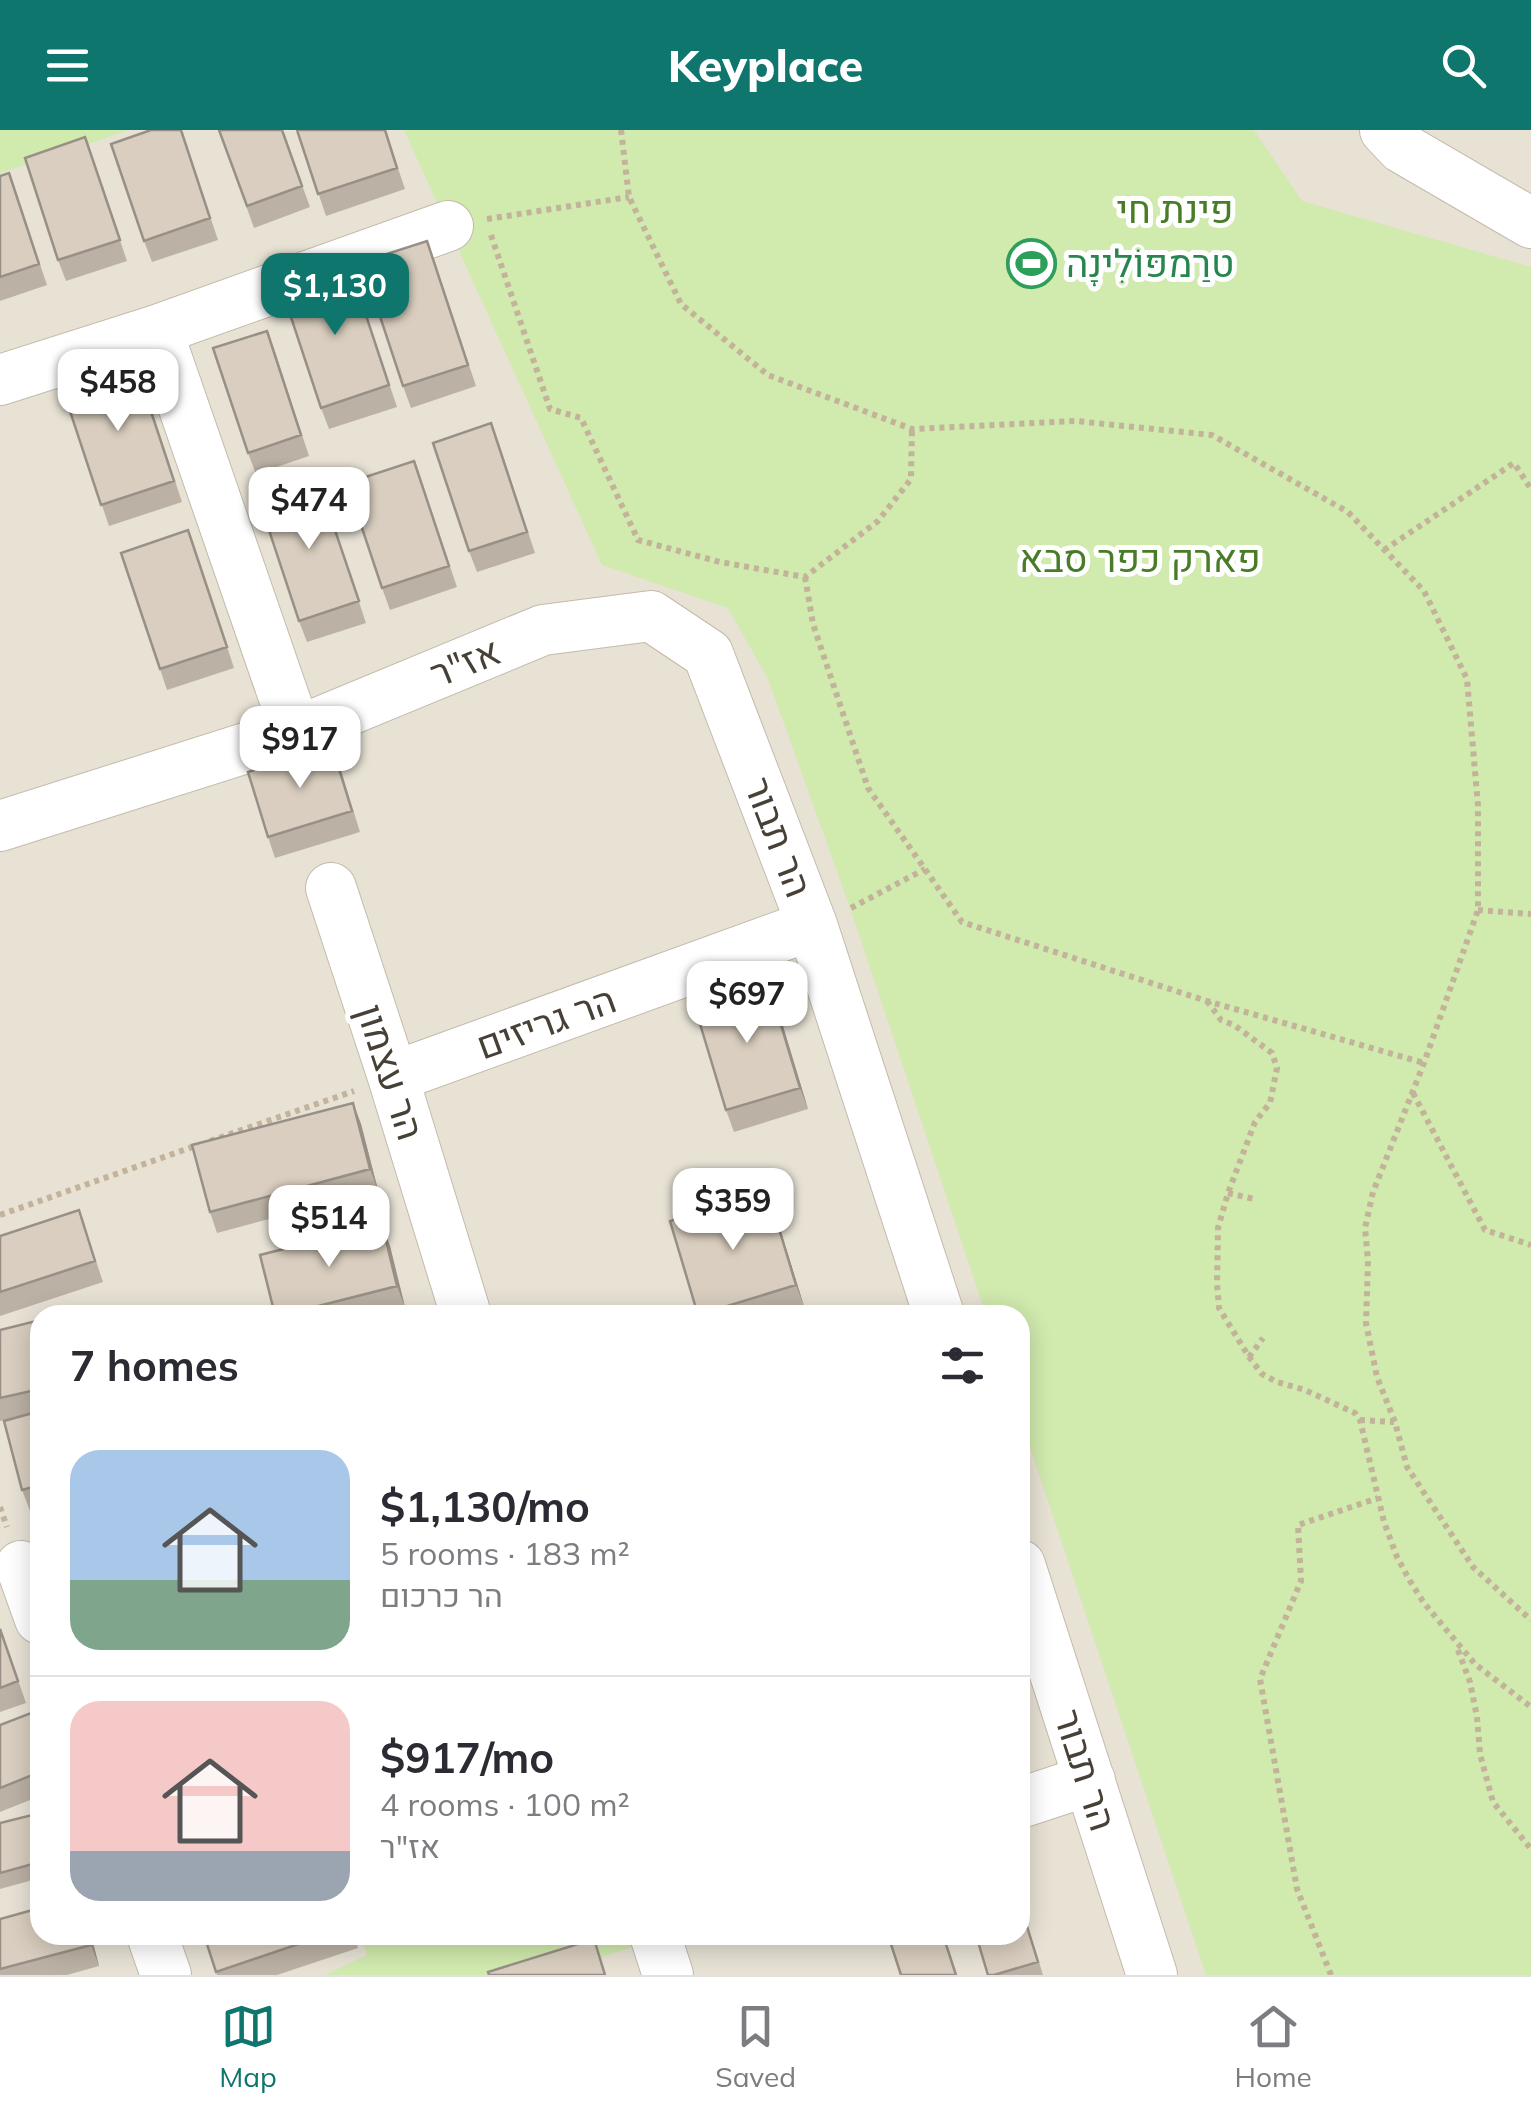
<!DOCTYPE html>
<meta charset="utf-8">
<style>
:root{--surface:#fff;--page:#f2f2f3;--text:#2b2b33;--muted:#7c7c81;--line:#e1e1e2;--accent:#0f766e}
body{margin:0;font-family:Mulish,Heebo,sans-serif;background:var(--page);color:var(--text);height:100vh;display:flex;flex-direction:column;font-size:38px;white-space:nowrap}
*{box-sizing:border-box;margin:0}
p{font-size:32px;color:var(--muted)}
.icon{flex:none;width:55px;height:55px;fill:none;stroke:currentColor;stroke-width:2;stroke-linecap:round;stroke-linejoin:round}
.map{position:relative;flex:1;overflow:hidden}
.sheet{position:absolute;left:30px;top:1175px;width:1000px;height:640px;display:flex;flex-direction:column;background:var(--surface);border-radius:30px;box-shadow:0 5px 25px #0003}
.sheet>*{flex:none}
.price{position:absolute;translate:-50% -85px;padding:0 22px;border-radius:20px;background:#fff;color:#222;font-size:32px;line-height:65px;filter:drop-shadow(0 2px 5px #0008)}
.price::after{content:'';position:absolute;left:50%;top:60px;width:30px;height:22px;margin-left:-15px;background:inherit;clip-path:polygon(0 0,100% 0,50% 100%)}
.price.selected{background:var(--accent);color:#fff}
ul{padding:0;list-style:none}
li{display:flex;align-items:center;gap:30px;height:250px;padding:0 40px}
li+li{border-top:2px solid var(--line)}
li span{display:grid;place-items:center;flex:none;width:280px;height:200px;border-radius:30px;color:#555}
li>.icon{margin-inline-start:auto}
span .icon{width:120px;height:120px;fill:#fffc;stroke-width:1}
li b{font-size:42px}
h2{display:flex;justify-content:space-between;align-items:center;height:120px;padding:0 40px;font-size:42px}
header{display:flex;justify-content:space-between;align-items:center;height:130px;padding:0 40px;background:var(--accent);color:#fff;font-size:45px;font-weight:800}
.menu{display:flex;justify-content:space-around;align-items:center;height:140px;border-top:2px solid var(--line);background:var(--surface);font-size:28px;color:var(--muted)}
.menu a{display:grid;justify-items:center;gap:5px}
.menu .selected{color:var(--accent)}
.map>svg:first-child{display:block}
</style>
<header><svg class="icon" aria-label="menu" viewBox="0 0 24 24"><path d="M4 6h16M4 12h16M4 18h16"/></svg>Keyplace<svg class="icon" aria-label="search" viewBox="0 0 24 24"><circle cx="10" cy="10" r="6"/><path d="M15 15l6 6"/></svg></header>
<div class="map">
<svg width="1531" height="1845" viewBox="0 0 1531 1845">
<rect width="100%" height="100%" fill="#f4f0e7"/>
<path fill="#e8e2d5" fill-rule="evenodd" d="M0,0H1531V1845H0ZM40,1185H1020V1805H40Z"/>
<path fill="#d1eaae" d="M0,0H129L0,43Z
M404,0H1254L1302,71L1531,137V1845H1206L1020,1287V1185H986L850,778L768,549L728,478L602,435Z
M360,1805H630L633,1817L544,1845H325L367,1825Z"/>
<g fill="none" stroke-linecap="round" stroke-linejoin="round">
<defs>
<path id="minor" d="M1385,0L1402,18L1531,93
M0,250L157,200
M296,602L157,200L448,96
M0,696L296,602L543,500L651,486L708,524L812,795L939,1185
M331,758L393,947L466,1185
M393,947L812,795
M1020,1435L1152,1845
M21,1436L40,1489
M1020,1673L1090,1650
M152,1805L166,1845
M655,1805L668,1845"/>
</defs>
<use href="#minor" stroke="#c3baac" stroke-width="52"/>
<path stroke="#c2b39a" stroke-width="6" stroke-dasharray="5 5" stroke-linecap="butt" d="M621,0L629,67L681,174L768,245L912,299L1076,291L1212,305L1348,382L1424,461L1467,549L1478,676V780L1424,933L1373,1062L1365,1098L1368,1131L1366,1193L1377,1247L1395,1292L1407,1337L1473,1437L1531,1490
M487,89L629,67
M491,105L550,279L581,288L638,410L720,432L805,447L878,391L911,349L912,299
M1384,420L1514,333L1531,359
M805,447L813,494L868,658L962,792L1207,871L1424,933
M851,778L925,739
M1478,780L1531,784
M1207,871L1221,890L1234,895L1272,923L1277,938L1270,973L1255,992L1228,1063L1218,1098L1217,1153L1219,1178L1249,1227L1262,1244L1277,1252L1305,1260L1355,1283L1360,1290L1384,1392L1397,1427L1410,1451L1424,1473L1475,1534L1531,1577
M1413,963L1485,1100L1531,1115
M210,1011L354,961
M1228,1063L1254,1069
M0,1085L198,1015
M1249,1227L1263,1208
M1360,1290L1394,1292
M0,1377L7,1397
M1458,1520L1470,1552L1477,1587L1480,1624L1493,1672L1531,1719
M588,1813L612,1805
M1331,1845L1297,1759L1260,1549L1301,1451L1298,1395L1378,1368"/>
<use href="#minor" stroke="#fff" stroke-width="50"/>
</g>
<path fill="#bbb1a4" d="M181,0L218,110L152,132L144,111Z
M219,0H282L310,77L254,98Z
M297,0H385L405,59L326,86Z
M85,7L127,131L66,151L58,130Z
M9,43L47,155L0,171V46Z
M427,111L476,256L411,278L403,256Z
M350,137L397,277L329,299L321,278Z
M275,222L309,326L256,344L248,323Z
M143,254L182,372L109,396L62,257Z
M499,314L535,423L477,442L469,421Z
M414,331L457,457L390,480L382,458Z
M327,375L366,493L307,512L299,491Z
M196,422L234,538L167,560L160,539Z
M340,637L360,702L275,728L268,707Z
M776,873L808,979L734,1002L726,980Z
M353,973L361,994L378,1060L217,1103L210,1082Z
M79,1080L103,1152L0,1186V1106Z
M775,1083L804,1176L775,1185H698Z
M390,1116L405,1177L374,1185H275Z
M40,1190V1379L30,1381L22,1360L25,1285L0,1291V1200Z
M0,1498L26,1573L0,1582Z
M0,1595L40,1606V1666L0,1682Z
M40,1683V1748L0,1759V1693Z
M1020,1771L1043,1845H988Z
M0,1789L91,1805L99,1836L67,1845H0Z
M204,1805H354L358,1818L277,1845H217Z"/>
<path fill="#989086" d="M768,852L776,873L808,979L800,958Z
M353,973L361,994L378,1060L370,1039Z
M768,1062L775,1083L804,1176L796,1155Z
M382,1094L390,1116L405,1177L397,1156Z
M89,1805H91L99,1836L91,1815Z"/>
<path fill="#d9cebf" stroke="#989086" stroke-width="2.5" d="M151,0H181L210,88L144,111L111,14Z
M219,0H282L302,56L247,76Z
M297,0H385L397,38L318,64Z
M85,7L120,110L58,130L25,28Z
M9,43L39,134L0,147V46Z
M427,111L468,235L403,256L362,132Z
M350,137L389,255L321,278L282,160Z
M267,201L301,305L248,323L213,218Z
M135,233L174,351L101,375L62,257Z
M491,293L527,402L469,421L433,313Z
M414,331L449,436L382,458L347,353Z
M319,353L359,471L299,491L260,373Z
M188,400L227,517L160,539L121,423Z
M332,616L352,681L268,707L248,642Z
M768,852L800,958L726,980L694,874Z
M353,973L370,1039L210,1082L192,1015Z
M768,1062L796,1155L698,1185L670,1091Z
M79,1080L95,1131L0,1162V1106Z
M382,1094L397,1156L283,1185H275L260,1125Z
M97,1177L99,1185H63Z
M40,1190V1259L0,1268V1200Z
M40,1281V1355L22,1360L4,1291Z
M0,1499L18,1551L0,1558Z
M31,1583L40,1606V1642L0,1658V1595Z
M40,1683V1732L0,1743V1693Z
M1020,1774L1038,1832L994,1845H988L976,1805H1020Z
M40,1778V1805H89L91,1815L0,1839V1789Z
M204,1805H325L216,1842Z
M888,1805H943L956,1845H901Z
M594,1809L605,1845H489L488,1842Z"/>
<defs>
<symbol id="stadium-ring" viewBox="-11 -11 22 22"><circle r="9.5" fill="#fff" stroke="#2e9e5b" stroke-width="1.5"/><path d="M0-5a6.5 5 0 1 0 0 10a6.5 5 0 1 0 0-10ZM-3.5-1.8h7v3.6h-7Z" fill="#2e9e5b"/></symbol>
</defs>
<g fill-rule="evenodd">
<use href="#stadium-ring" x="1004" y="106" width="55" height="55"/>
</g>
<g text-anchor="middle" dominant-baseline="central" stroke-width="10" stroke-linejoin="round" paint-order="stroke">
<g font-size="38" fill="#497c26" stroke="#fff">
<text x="1175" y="79">פינת חי</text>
<text x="1140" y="428">פארק כפר סבא</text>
</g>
<g font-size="38" fill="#27864d" stroke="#fff" text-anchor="start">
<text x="1066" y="133">טרַמפּוֹלִינָה</text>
</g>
<g font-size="38" fill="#474036" stroke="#fff">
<text transform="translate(465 532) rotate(-22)">אז"ר</text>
<text transform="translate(779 707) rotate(69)">הר תבור</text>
<text transform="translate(546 892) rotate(-20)">הר גריזים</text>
<text transform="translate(391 942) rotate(72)">הר עצמון</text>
<text transform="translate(1086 1640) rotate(72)">הר תבור</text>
</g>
</g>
</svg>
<b class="price selected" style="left:335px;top:208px">$1,130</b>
<b class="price" style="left:118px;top:304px">$458</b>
<b class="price" style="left:309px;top:422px">$474</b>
<b class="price" style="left:300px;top:661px">$917</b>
<b class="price" style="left:747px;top:916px">$697</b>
<b class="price" style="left:733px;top:1123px">$359</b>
<b class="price" style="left:329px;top:1140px">$514</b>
<section class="sheet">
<h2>7 homes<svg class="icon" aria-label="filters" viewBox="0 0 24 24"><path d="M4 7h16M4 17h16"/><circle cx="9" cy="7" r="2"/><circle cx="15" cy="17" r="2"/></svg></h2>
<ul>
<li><span style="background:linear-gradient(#a9c7e8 65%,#7fa58c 0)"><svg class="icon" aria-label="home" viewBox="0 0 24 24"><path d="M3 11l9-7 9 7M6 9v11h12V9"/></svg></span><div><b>$1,130/mo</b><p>5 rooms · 183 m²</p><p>הר כרכום</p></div></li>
<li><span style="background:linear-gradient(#f6c9c9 75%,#9aa5b1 0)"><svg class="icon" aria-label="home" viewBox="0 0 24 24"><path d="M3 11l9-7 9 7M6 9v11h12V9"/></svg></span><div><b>$917/mo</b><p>4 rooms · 100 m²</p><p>אז&quot;ר</p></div></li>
</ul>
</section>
</div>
<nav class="menu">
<a class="selected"><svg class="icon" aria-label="map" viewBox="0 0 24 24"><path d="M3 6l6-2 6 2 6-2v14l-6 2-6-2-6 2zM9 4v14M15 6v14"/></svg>Map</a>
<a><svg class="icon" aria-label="saved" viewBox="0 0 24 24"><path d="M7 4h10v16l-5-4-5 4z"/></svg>Saved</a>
<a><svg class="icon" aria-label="home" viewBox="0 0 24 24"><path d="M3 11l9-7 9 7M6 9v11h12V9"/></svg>Home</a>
</nav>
